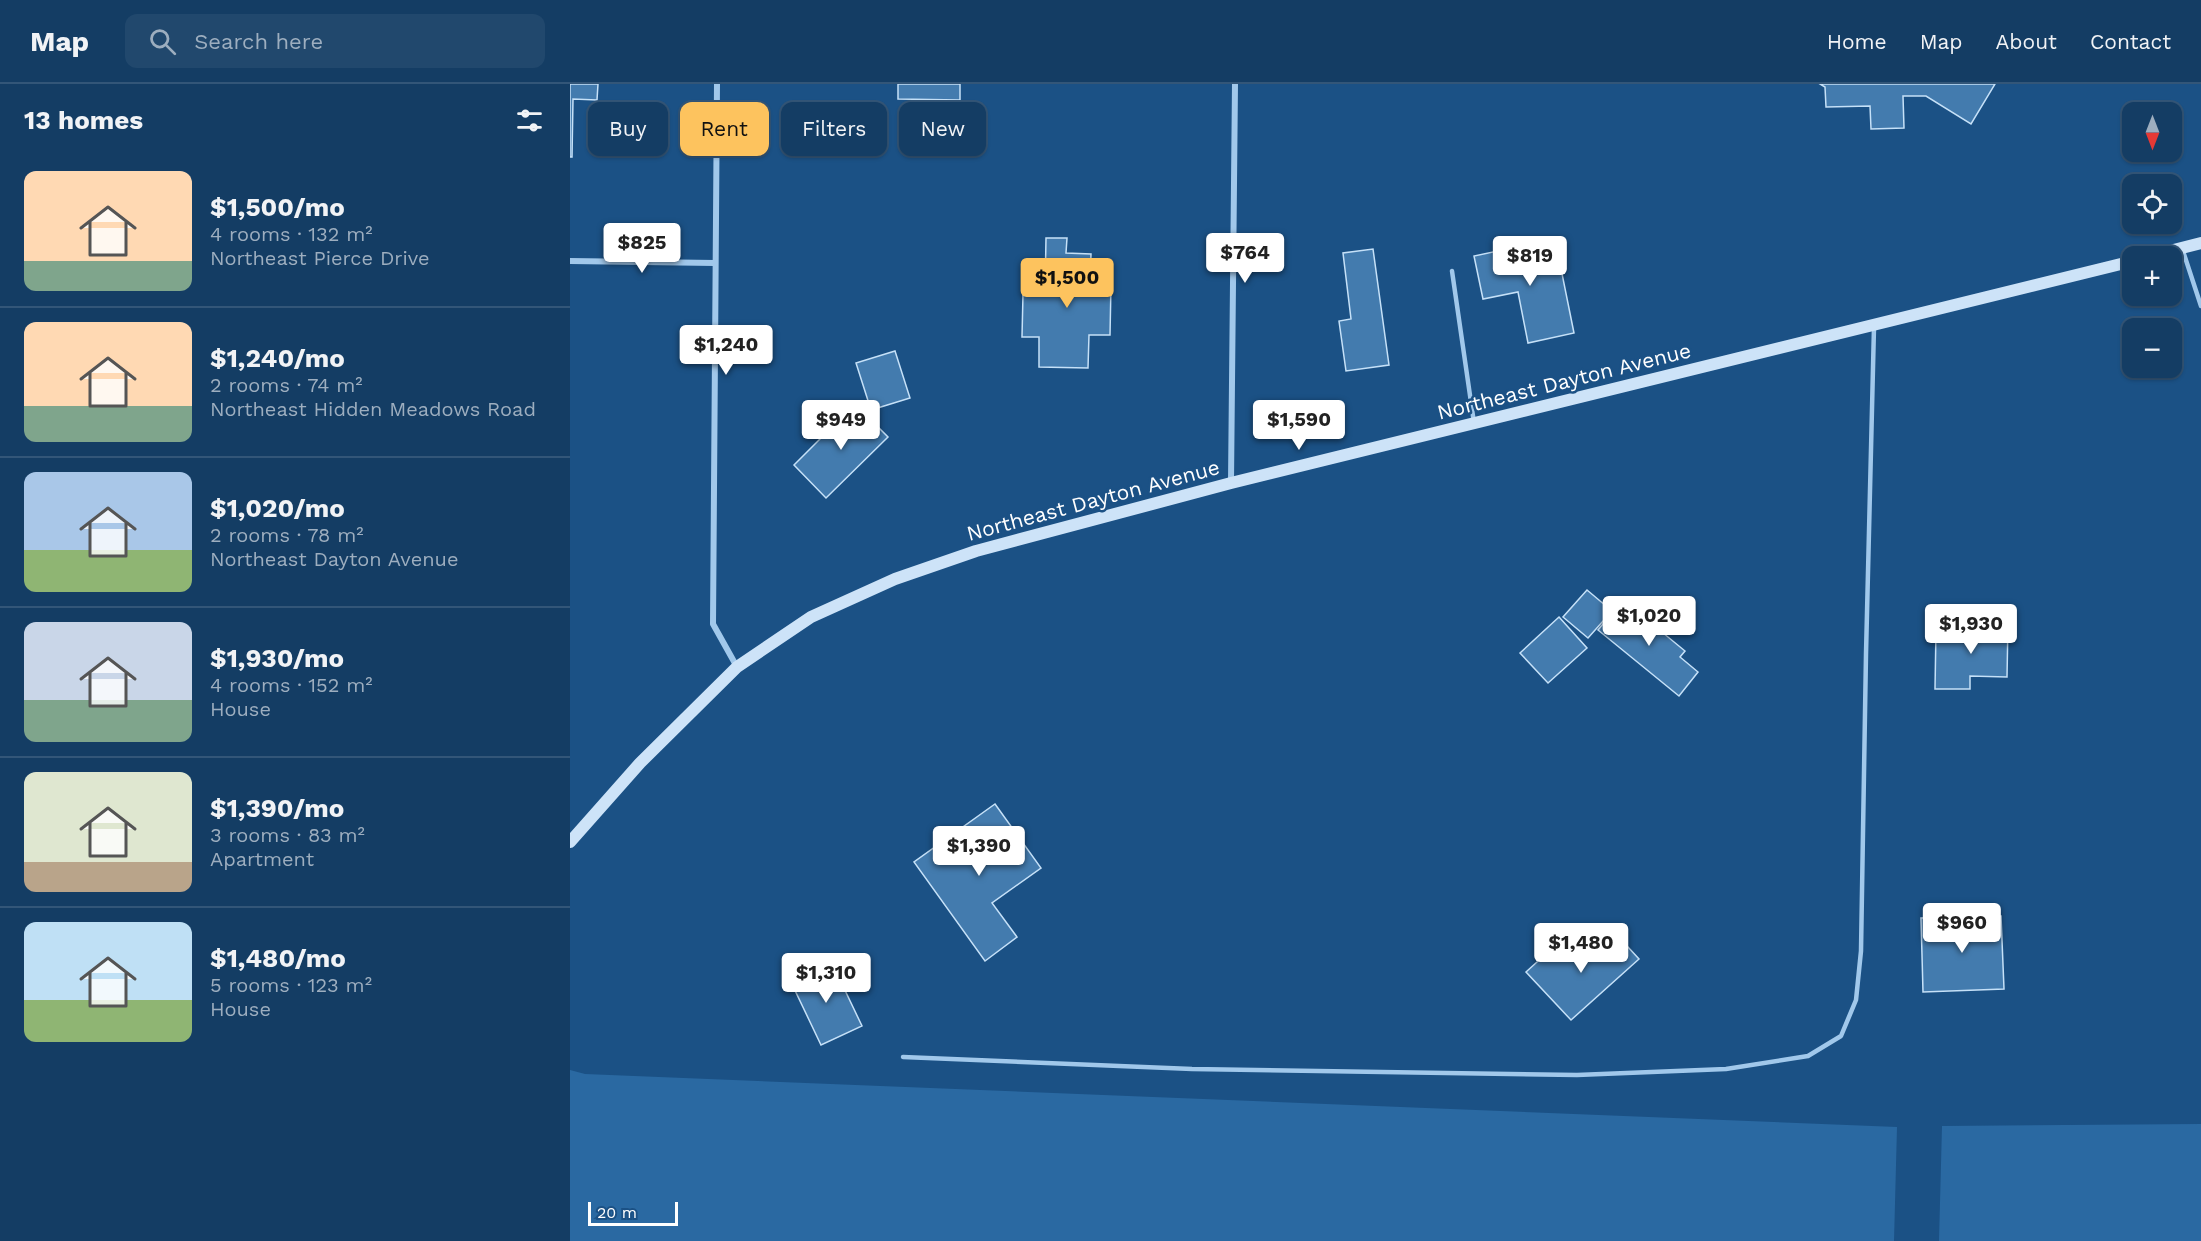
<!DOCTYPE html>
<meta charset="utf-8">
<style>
:root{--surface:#143d64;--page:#21486d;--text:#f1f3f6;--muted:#9daebf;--line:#335678;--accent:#fdc35e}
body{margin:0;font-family:"Work Sans",sans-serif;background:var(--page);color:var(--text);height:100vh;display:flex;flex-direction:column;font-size:22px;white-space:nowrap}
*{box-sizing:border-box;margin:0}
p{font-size:20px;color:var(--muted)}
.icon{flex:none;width:33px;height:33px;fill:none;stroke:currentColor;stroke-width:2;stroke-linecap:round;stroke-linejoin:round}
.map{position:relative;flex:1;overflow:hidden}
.sheet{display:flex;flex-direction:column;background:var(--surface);width:570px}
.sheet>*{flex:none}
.hud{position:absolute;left:18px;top:18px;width:570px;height:54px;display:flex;gap:12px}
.needle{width:39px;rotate:180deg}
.fabs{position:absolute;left:1552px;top:18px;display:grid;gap:12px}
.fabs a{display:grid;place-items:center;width:60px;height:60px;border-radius:12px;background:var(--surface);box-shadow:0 2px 4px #0004,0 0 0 2px var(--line);font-size:30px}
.scale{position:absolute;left:18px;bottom:15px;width:90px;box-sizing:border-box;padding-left:6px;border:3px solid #fff;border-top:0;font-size:16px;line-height:21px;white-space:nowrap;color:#fff;-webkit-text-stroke:4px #1b5185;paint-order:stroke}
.price{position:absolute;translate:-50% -51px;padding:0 14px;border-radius:6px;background:#fff;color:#222;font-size:20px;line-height:39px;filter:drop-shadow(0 2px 3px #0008)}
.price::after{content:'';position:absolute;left:50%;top:36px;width:18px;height:14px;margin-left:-9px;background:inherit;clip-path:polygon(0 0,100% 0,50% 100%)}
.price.current{background:var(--accent);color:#111}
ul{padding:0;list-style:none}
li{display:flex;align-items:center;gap:18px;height:150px;padding:0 24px}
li+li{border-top:2px solid var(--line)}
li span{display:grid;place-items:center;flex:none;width:168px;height:120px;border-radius:12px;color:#555}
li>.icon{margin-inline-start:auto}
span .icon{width:72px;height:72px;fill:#fffc;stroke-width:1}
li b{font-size:26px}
h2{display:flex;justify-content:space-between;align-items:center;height:72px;padding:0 24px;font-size:26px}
.tag{padding:0 21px;border-radius:12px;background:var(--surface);box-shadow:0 2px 4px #0004,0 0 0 2px var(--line);font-size:21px;line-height:54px}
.tag.current{background:var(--accent);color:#111}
header{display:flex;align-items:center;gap:36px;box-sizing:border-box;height:84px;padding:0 30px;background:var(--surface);border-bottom:2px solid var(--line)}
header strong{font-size:28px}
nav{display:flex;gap:33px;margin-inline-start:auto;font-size:21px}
.search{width:420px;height:54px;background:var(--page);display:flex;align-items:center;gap:15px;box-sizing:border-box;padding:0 21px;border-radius:12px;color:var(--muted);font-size:22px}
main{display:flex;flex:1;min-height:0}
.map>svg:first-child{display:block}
</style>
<header>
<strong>Map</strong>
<div class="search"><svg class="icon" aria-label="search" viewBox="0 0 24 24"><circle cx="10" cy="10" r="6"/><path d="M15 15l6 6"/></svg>Search here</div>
<nav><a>Home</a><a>Map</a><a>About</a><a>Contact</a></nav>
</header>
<main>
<section class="sheet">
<h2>13 homes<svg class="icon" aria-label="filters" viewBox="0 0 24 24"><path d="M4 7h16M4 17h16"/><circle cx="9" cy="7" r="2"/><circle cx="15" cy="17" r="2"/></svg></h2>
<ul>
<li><span style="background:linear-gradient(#ffd9b3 75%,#7fa58c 0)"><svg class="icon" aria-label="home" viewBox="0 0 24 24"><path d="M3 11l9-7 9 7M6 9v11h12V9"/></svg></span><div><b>$1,500/mo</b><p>4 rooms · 132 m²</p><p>Northeast Pierce Drive</p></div></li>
<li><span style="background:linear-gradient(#ffd9b3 70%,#7fa58c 0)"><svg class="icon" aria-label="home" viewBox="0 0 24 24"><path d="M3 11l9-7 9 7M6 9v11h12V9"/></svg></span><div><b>$1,240/mo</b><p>2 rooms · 74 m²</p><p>Northeast Hidden Meadows Road</p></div></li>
<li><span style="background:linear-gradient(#a9c7e8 65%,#8fb573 0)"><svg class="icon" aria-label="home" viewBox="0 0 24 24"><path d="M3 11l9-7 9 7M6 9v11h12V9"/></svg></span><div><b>$1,020/mo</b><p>2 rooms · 78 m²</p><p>Northeast Dayton Avenue</p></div></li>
<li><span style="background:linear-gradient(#c9d6e8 65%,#7fa58c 0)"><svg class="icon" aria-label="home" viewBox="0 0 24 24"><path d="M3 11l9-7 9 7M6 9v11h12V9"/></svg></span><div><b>$1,930/mo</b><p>4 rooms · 152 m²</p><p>House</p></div></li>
<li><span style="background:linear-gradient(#dfe7d0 75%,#b9a48a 0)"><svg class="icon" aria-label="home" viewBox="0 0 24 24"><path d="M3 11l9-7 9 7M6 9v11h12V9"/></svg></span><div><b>$1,390/mo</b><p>3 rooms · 83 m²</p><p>Apartment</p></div></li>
<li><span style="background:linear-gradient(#bfe0f5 65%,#8fb573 0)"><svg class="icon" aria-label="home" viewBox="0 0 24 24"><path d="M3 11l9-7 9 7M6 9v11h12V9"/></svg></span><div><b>$1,480/mo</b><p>5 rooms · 123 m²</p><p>House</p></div></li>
</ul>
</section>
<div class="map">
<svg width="1631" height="1157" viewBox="0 0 1631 1157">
<rect width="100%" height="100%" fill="#1b5185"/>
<path fill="#2a69a2" d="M0,986L15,990L1327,1043L1324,1157H0Z
M1631,1040V1157H1369L1372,1042Z"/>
<path fill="#437bae" stroke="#c6e1f8" stroke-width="1.5" d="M0,0H28L27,16L3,15L2,73H0Z
M328,0H390V16L328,15Z
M1250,0H1425L1401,40L1356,12H1333L1334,44L1301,45L1300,22L1256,23L1255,3Z
M476,154H497L496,169L521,170L520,200H541L540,251H519L518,284L469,283V253H452L453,210H475Z
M985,155L1004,249L958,259L948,208L913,215L904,172Z
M803,165L819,281L776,287L769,237L781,235L773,169Z
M325,267L340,314L301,326L286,279Z
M285,320L318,353L256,414L224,381Z
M1017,506L1042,527L1018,554L993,533Z
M1053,516L1115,567L1110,573L1128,588L1109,612L1028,546Z
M989,533L1017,564L978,599L950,569Z
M1402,539H1438L1437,593L1400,592V605H1365L1366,546L1402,547Z
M425,720L471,784L422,819L447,853L415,877L344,778Z
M1431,832L1434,905L1353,908L1351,834Z
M1046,850L1069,875L1001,936L956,888L989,858L1011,882Z
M262,879L292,942L251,961L221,898Z"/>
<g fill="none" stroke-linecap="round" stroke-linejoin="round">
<path stroke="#a1c8eb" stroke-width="4.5" d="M1612,164L1631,222
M882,187L904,339
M333,973L622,985L1007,991L1156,985L1238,972L1271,952L1286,916L1291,867L1296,570L1304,243"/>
<path stroke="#a1c8eb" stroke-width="6" d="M147,0L143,540L167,583
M0,177L145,179
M661,398L665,0"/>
<path stroke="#cde3f8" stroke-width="12" d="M1580,172L1631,159
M0,758L70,679L167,583L241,533L325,495L406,467L661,399L1563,177"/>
</g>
<g text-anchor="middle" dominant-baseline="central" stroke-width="5" stroke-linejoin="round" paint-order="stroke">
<g font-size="21" fill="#fff" stroke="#1b5185">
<text transform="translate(994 297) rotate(-14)">Northeast Dayton Avenue</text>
<text transform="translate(523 416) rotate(-15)">Northeast Dayton Avenue</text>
</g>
</g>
</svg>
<div class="fabs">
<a><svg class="needle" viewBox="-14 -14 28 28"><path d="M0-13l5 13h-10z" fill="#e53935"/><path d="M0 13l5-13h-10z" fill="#9daebf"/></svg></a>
<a><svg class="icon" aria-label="locate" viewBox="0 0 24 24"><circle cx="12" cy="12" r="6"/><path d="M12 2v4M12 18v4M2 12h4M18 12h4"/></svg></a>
<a>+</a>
<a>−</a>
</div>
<div class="scale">20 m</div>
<b class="price" style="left:72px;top:190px">$825</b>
<b class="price" style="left:675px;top:200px">$764</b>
<b class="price" style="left:960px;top:203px">$819</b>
<b class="price current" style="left:497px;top:225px">$1,500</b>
<b class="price" style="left:156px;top:292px">$1,240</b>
<b class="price" style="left:271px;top:367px">$949</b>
<b class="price" style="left:729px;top:367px">$1,590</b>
<b class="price" style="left:1079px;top:563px">$1,020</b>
<b class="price" style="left:1401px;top:571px">$1,930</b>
<b class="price" style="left:409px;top:793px">$1,390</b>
<b class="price" style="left:1392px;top:870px">$960</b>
<b class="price" style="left:1011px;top:890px">$1,480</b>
<b class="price" style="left:256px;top:920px">$1,310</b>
<div class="hud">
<a class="tag">Buy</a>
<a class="tag current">Rent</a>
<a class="tag">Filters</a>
<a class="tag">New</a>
</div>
</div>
</main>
